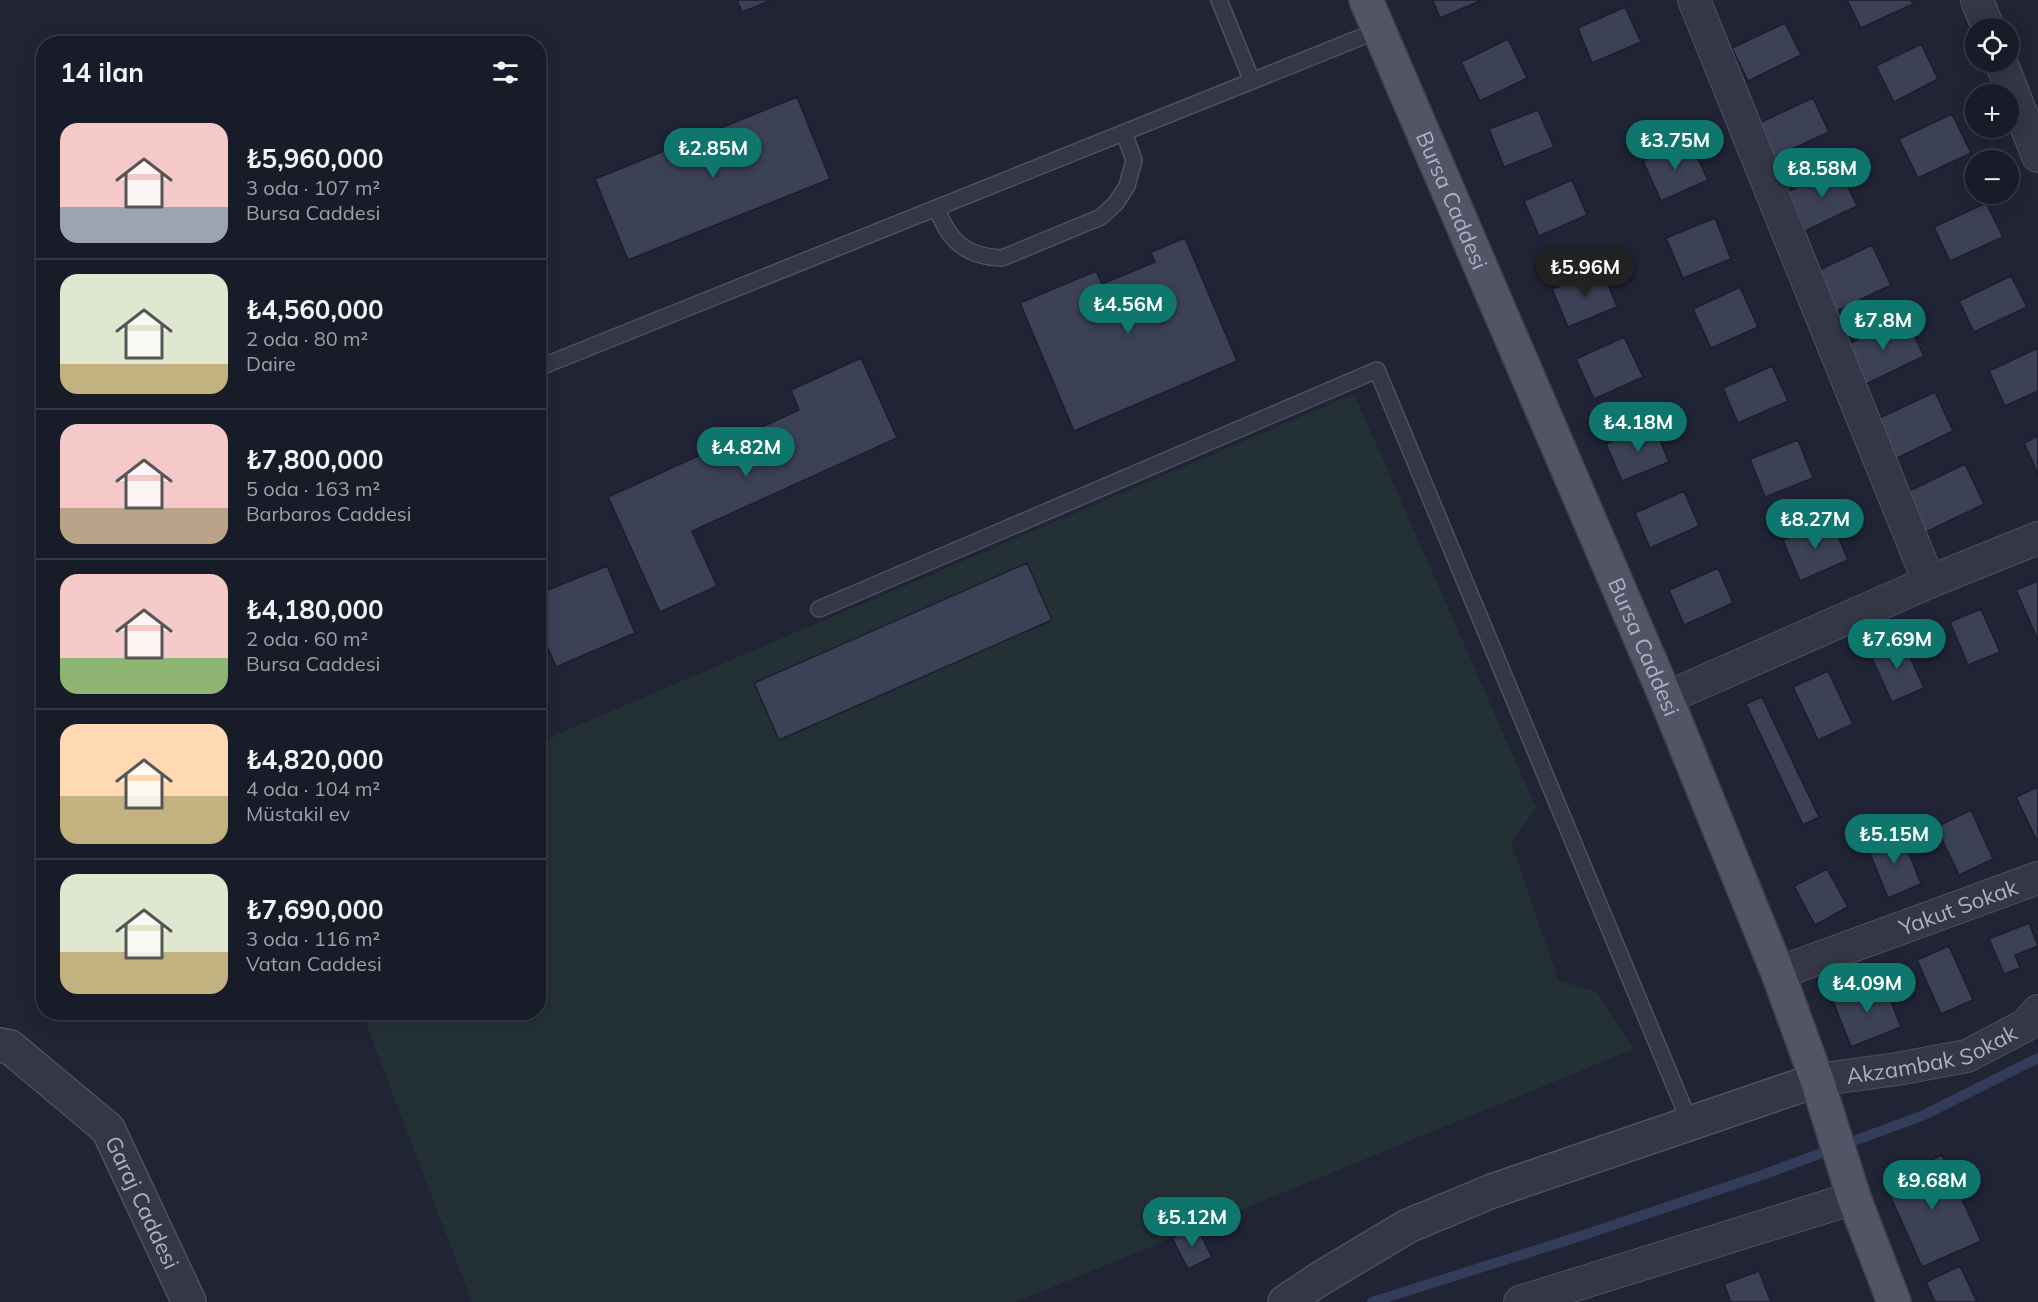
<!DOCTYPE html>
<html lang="tr">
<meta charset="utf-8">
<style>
:root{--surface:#181b28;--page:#212430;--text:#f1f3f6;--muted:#9fa1a8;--line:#363945;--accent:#0f766e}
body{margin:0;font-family:Mulish,sans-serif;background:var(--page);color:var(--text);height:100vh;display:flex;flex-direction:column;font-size:22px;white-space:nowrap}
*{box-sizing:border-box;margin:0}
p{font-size:20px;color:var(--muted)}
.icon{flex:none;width:33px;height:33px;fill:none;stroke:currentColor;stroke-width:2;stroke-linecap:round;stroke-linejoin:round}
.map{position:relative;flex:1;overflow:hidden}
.side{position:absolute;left:36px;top:36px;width:510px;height:984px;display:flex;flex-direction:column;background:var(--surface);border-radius:24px;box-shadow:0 3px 15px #0003,0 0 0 2px var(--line)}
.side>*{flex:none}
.controls{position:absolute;left:1965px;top:18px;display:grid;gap:12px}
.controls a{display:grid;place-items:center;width:54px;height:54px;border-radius:50%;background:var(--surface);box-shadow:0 3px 15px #0003,0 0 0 2px var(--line);font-size:30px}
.price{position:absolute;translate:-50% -51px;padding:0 14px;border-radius:21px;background:var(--accent);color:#fff;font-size:20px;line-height:39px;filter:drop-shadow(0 2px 3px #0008)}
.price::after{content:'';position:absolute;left:50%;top:36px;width:18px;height:14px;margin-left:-9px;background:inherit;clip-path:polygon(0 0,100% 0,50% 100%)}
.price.on{background:#222;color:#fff}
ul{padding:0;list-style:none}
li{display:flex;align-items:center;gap:18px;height:150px;padding:0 24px}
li+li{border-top:2px solid var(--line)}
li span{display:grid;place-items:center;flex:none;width:168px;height:120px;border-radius:18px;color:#555}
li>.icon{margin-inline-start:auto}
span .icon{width:72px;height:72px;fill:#fffc;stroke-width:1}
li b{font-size:26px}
h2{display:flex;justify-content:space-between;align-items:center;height:72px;padding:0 24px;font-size:26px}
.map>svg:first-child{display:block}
</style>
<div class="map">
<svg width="2038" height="1302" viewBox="0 0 2038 1302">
<rect width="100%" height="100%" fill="#202435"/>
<path fill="#233137" d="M1354,394L1536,808L1511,843L1559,981L1597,992L1634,1049L1016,1302H472L362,1013L538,1012L539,742Z"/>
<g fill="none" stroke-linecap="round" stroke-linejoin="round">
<path stroke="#343c5c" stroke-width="10" d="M1372,1302L1587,1234L1765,1174L1924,1115L2038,1058"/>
</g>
<path fill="#3c4156" stroke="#1b1e2c" stroke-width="1.5" d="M737,0H772L742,12Z
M1433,0H1482L1440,18Z
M1847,0H1911L1913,4L1861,28Z
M1625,7L1641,42L1592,63L1578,28Z
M1785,23L1801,55L1748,81L1732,48Z
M1508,39L1527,78L1480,101L1461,62Z
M1921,44L1938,79L1894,102L1876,66Z
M797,97L830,179L628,260L595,179Z
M1813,98L1829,132L1775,157L1759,123Z
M1538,110L1554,147L1504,167L1489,129Z
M1952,114L1971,153L1918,178L1899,139Z
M1689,140L1708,180L1661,201L1643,161Z
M1839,168L1857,206L1805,231L1787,192Z
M1572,180L1587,215L1539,236L1524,201Z
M1986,203L2003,237L1950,261L1934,227Z
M1715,218L1731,259L1683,278L1666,238Z
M1185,238L1237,361L1074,431L1020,303L1096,271L1102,284L1155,262L1151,252Z
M1872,245L1891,285L1828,315L1809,275Z
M1602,269L1617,307L1568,327L1552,289Z
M2011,276L2027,307L1974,332L1959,301Z
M1740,287L1758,327L1711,348L1693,309Z
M1905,317L1924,356L1862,386L1842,347Z
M1624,337L1643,377L1594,399L1576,359Z
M2038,348V391L2005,406L1989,371Z
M861,358L897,438L692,531L717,586L660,612L608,497L799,410L791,390Z
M1772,366L1788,401L1738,423L1723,388Z
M1935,392L1953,431L1891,461L1873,421Z
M1653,424L1669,462L1622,481L1606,444Z
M2038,436V474L2024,443Z
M1798,440L1813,478L1765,497L1750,459Z
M1965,464L1984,504L1924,533L1905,493Z
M1684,491L1699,526L1650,548L1635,513Z
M1831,520L1848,560L1800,581L1783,540Z
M1027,563L1052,620L779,740L754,683Z
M607,566L635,633L556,667L538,625V594Z
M1718,568L1733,603L1684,625L1669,590Z
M2038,581V640L2016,590Z
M1981,609L2000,652L1968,665L1950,622Z
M1901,638L1924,688L1892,702L1869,652Z
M1828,671L1853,724L1818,740L1793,687Z
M1762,697L1819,817L1803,825L1746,704Z
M2038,787V838L2036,839L2016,797Z
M1971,810L1993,859L1959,875L1936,827Z
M1901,833L1921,884L1888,898L1867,846Z
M1827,869L1848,907L1815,925L1794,886Z
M2029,923L2038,946L2015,955L2020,968L2004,974L1989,939Z
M1949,946L1973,1000L1941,1014L1917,960Z
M1883,981L1901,1027L1851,1047L1833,1001Z
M1942,1155L1981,1241L1922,1267L1884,1182Z
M1196,1226L1212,1257L1188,1269L1172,1238Z
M1960,1266L1977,1302H1935L1926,1282Z
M1759,1271L1771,1302H1731L1724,1284Z"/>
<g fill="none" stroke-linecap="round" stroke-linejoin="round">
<defs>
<path id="service" d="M1219,0L1252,81
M937,208C948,241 967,257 1002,258L1101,217L1116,203L1127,186L1134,160L1124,133
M538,368L1379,30
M819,609L1377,370L1690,1123"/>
<g id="minor">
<path d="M1694,0L1929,582"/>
<path d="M1977,0L1988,28"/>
<path d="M2001,62L2038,156"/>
<path d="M1666,698L1929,582L2038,538"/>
<path id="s1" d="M1778,973L2038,878"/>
<path id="s2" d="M1817,1080L1897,1069L1967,1056L2026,1025L2038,1011"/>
<path d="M1520,1302L1854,1198"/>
</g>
<g id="tertiary">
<path id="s3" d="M0,1045L10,1047L108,1129L189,1302"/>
<path d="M1285,1302L1321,1278L1408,1226L1492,1191L1817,1080"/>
</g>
<g id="primary">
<path id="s4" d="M1366,0L1666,698L1778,973L1817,1080L1854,1198L1894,1302"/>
</g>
</defs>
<use href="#service" stroke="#4e5161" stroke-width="18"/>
<use href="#minor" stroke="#4e5161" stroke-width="34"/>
<use href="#tertiary" stroke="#4e5161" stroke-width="36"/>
<use href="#primary" stroke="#3d404f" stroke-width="36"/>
<use href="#service" stroke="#333746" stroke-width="15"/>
<use href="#minor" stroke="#333746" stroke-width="32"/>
<use href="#tertiary" stroke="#333746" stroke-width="33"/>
<use href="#primary" stroke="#515566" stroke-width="33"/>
</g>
<g text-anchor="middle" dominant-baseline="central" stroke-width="6" stroke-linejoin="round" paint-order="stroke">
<g font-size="22" fill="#adb1c3" stroke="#191c2a">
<text stroke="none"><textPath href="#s4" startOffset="218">Bursa Caddesi</textPath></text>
<text stroke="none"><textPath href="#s4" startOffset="704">Bursa Caddesi</textPath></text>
<text stroke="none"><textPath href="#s1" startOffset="192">Yakut Sokak</textPath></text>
<text stroke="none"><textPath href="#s2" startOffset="118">Akzambak Sokak</textPath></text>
<text stroke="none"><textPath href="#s3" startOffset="219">Garaj Caddesi</textPath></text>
</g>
</g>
</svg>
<div class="controls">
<a><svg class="icon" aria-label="locate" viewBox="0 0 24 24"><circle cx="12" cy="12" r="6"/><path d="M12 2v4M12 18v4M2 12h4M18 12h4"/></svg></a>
<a>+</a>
<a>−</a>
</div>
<b class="price" style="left:1675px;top:171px">₺3.75M</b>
<b class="price" style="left:713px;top:179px">₺2.85M</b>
<b class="price" style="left:1822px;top:199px">₺8.58M</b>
<b class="price on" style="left:1585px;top:298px">₺5.96M</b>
<b class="price" style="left:1128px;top:335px">₺4.56M</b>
<b class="price" style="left:1883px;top:351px">₺7.8M</b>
<b class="price" style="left:1638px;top:453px">₺4.18M</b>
<b class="price" style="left:746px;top:478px">₺4.82M</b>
<b class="price" style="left:1815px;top:550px">₺8.27M</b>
<b class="price" style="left:1897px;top:670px">₺7.69M</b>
<b class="price" style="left:1894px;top:865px">₺5.15M</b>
<b class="price" style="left:1867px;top:1014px">₺4.09M</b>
<b class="price" style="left:1932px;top:1211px">₺9.68M</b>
<b class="price" style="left:1192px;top:1248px">₺5.12M</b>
<section class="side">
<h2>14 ilan<svg class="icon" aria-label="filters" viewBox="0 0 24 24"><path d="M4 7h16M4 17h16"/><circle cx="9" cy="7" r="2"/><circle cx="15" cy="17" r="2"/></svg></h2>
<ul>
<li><span style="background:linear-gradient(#f6c9c9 70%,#9aa5b1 0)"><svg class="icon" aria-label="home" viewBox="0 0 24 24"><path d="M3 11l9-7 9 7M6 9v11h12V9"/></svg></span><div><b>₺5,960,000</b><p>3 oda · 107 m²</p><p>Bursa Caddesi</p></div></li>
<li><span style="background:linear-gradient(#dfe7d0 75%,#c2b280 0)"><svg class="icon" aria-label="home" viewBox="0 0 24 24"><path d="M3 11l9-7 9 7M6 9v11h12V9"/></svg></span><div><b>₺4,560,000</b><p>2 oda · 80 m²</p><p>Daire</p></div></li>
<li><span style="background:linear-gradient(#f6c9c9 70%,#b9a48a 0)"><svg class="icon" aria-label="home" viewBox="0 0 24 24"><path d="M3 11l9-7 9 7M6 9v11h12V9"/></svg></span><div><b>₺7,800,000</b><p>5 oda · 163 m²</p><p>Barbaros Caddesi</p></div></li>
<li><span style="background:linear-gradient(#f6c9c9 70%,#8fb573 0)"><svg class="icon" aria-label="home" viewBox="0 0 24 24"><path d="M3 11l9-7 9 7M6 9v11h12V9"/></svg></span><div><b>₺4,180,000</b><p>2 oda · 60 m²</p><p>Bursa Caddesi</p></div></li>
<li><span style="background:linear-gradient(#ffd9b3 60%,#c2b280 0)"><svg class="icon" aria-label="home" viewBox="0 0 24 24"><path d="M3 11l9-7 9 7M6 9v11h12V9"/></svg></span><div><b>₺4,820,000</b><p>4 oda · 104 m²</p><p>Müstakil ev</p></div></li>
<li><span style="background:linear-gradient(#dfe7d0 65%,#c2b280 0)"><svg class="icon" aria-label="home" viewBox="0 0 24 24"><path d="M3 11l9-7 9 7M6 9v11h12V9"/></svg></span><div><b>₺7,690,000</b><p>3 oda · 116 m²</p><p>Vatan Caddesi</p></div></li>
</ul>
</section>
</div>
